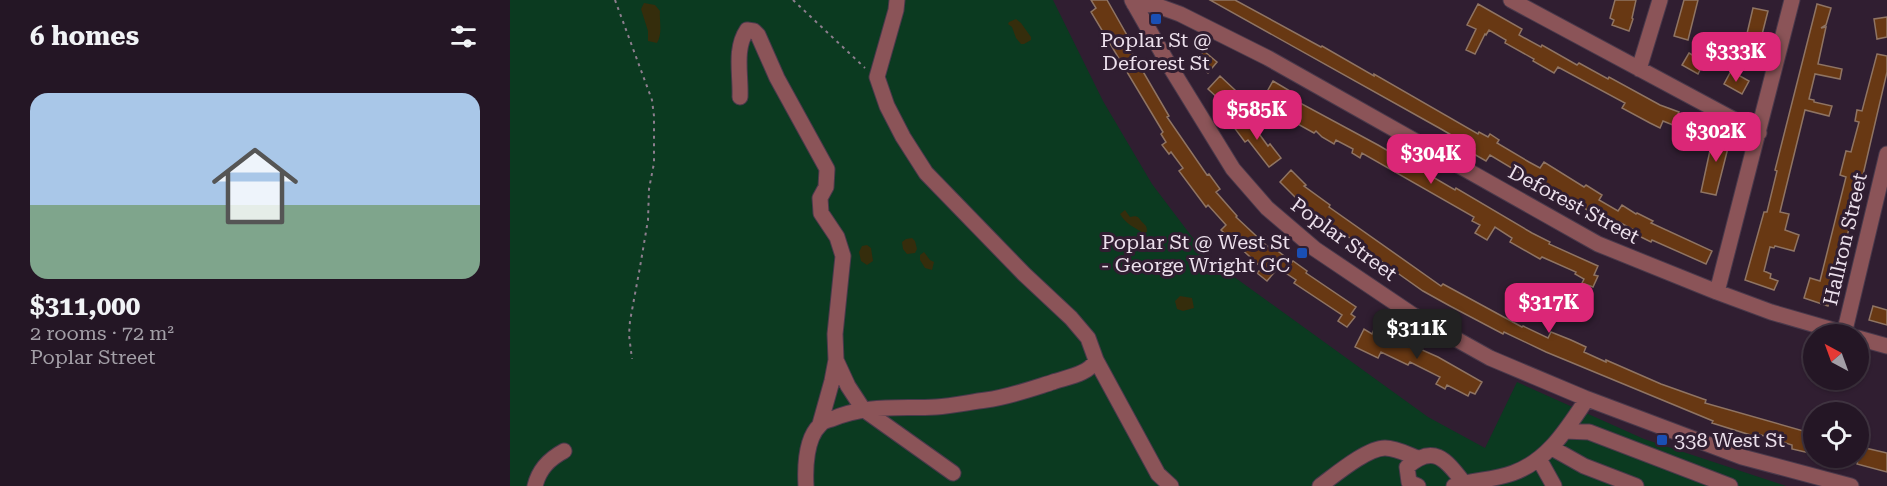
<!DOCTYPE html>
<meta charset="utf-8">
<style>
:root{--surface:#241625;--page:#302332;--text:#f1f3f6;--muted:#a39fa7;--line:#413542;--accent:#db2777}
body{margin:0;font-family:"Roboto Serif",serif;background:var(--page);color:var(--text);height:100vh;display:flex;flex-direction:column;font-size:22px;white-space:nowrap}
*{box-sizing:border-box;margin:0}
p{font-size:20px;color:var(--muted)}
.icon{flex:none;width:33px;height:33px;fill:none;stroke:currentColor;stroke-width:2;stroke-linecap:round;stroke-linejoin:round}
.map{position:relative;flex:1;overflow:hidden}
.sheet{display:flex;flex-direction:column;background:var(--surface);width:510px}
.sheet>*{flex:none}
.needle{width:39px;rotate:319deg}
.buttons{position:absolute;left:1293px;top:324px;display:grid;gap:12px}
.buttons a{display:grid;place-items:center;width:66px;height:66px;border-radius:50%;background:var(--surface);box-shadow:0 2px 4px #0004,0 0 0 2px var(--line);font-size:30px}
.price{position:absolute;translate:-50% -51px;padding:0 14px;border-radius:12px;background:var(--accent);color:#fff;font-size:20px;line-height:39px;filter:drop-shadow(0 2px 3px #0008)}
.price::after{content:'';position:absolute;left:50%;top:36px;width:18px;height:14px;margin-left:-9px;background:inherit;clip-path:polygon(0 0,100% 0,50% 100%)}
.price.selected{background:#222;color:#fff}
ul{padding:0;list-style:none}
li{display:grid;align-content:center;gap:12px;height:318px;padding:0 30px}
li+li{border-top:2px solid var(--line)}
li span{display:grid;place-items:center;height:186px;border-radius:18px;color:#555}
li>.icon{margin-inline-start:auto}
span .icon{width:108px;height:108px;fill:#fffc;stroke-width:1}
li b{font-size:26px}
h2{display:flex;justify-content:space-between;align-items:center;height:72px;padding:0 30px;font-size:26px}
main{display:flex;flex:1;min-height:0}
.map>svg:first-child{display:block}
</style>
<main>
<section class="sheet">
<h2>6 homes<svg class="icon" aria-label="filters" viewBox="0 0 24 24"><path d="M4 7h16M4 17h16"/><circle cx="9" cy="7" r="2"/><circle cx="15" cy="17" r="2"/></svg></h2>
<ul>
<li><span style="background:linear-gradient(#a9c7e8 60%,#7fa58c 0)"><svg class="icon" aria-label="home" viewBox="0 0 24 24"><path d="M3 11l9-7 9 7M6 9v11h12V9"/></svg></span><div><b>$311,000</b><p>2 rooms · 72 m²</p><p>Poplar Street</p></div></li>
</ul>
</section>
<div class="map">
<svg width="1377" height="486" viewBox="0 0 1377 486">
<rect width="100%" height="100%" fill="#301e31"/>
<path fill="#0b3a20" d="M0,0H543L593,101L642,184L698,258L918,417L975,448L1007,382L1134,439L1276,486H0Z"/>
<path fill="#352d0c" d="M134,3L145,5L150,11C149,22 153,32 147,43L138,41V31L131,9Z
M506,19L511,23L521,37V40L514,44H511L506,38L502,27L498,24L499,22Z
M615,210L620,217C628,215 628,217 632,222C636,226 637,226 637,232L634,233C626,229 615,223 610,214Z
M402,238L405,241L407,249L405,253L397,254L393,249L392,242L396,239Z
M357,245L361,248L363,261L357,265L351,261L349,252L352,246Z
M414,252L420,260L424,262L422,270L415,268L410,260V255Z
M670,296L682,298L684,308L673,311L667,309L665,301Z"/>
<path fill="#683813" stroke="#8f7463" stroke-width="1.5" d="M581,0H597L618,37L614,39L659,116L657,117L697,175L699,174L710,189L706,192L727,216L726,217L758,247L760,245L782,262L783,261L797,271L796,273L846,307L841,314L845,317L837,327L828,321L832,315L784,283L786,280L768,268L757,281L747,273L752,268L711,230L716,225L698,205L696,207L669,171L673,168L661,152L659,154L652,145L656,142L651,134L653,132L581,12L586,8Z
M700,0H725L811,47L812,46L864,76V74L968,134L969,132L978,137L980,134L989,140L987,143L1019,162L1030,168L1034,162L1074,187L1076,185L1092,195L1089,200L1108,211L1112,205L1126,214L1127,213L1143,221L1141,223L1202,251L1196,264L1142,240L1141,242L1125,234L1126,231L1109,222L1106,227L1032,183L1030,185L980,155L976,161L962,153L965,149L960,146L931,129Z
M1105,0H1126L1122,18L1123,19L1119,31L1102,25L1104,20L1100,18Z
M1174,0H1188L1178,40L1164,36Z
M968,4L1012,29L1009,35L1031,47L1032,45L1067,65L1069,63L1098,79L1099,77L1150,105L1169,112L1163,125L1153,121L1150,128L1140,123L1112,108L1115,103L1048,67L1044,73L1023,61L1024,59L995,43L996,40L979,30L976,35L975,34L965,54L956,50L966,29L957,25Z
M1307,4L1321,8L1316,25L1311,28L1316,27L1308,64L1332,69L1330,79L1305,74L1299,99L1304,100V102L1322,106L1319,116L1295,110L1270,212L1279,214L1275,230L1289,235L1284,251L1265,246L1264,248L1260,247L1254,271L1261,274L1260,278L1268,281L1264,290L1235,280L1254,212H1257L1267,171L1265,170Z
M1243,8L1258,11L1246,58L1232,55Z
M1377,17V37L1367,39L1364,19Z
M694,51L707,62L698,73L685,61Z
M1179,53L1194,62L1188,74L1172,65Z
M1367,54L1377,56V72L1349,192L1318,306L1294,298L1300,278L1310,281L1336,177L1330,175L1336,151L1341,152L1349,122L1345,121L1347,110L1352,111Z
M1221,71L1239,81L1232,94L1214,84Z
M710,76L725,90L713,103L698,89Z
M763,81L780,91L777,96L868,145L945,190L946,188L1022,233L1040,242L1039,244L1088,266L1084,275L1088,276L1083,287L1072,283L1074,279L1065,274L1066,272L1032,257L1030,259L1000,242L1002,238L985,227L977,240L965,233L970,225L962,221L964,217L852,153L850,158L842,153L843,149L826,140L824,144L812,137L806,131L804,133L784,122L786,118L754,97Z
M736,116L758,146L760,144L771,158L759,167L738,140L735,142L723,126Z
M1204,132L1221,136L1206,195L1191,192Z
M781,170L796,185L794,186L820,205L819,207L931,286L933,284L1012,327L1013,326L1038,338L1041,332L1061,340L1076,347L1074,352L1096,362V360L1151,384L1196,400L1195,403L1304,434V454L1282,449V445L1248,434L1247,437L1202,423L1203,421L1036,352L994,332L993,334L940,306L913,291L886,272L788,200L770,182Z
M1363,306L1377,310V325L1359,320Z
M866,325L878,331L876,334L928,357L972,382L965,394L960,392L958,396L937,385L935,389L926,384L930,377L900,362L898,365L871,352L868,358L845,347L854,329L862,334Z
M1351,447L1377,453V472L1347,464Z"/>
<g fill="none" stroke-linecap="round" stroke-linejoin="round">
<defs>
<path id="minor" d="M387,0L386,10L367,77L377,106L393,137L416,173L514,274L561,318L578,338L586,360L648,474L661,486
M622,0L659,65L723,169L757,208L805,249L903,315L980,358L1075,398L1232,457L1341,486
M1001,0L1249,133
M624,4L645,5L670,14L758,58L1088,244L1207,292L1261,312L1337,334
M1129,69L1150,0
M230,97C231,75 224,49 237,30L244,31L248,35L267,78L317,169L316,187L310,198L311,213L327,237L333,256L325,334L326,360L322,381L310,424
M1207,292L1282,0
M1334,334L1377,154
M1348,338L1377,346
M326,360L338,386L353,409L443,473
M1055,431L1079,432L1220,486
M1042,448L1074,466L1126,486
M1029,459L1044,486
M25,486C29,469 39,459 54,451
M296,486C295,468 296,438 310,425C312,422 318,420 322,419C356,404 390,409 426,407C443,406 460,402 476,400C499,397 521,389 543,382C558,377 579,374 586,360
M810,486C825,475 857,448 875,448C886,448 897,454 907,458
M908,486L899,482L897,467C924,443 936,460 954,483
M944,486C963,480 984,480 1003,473C1039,460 1057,428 1077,399"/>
</defs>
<use href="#minor" stroke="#4a394b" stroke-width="17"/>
<path stroke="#8d7e8e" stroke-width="2" stroke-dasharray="3 4.5" stroke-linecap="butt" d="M105,0L142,100L144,116V163L139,189L138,220L130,267L120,321L119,335L122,359
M283,0L355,68"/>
<use href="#minor" stroke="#8b5458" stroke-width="15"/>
</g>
<g fill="#1a4fb4" stroke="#301e31" stroke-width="2">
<rect x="640" y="13" width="12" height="12" rx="3"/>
<rect x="786" y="247" width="12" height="12" rx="3"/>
<rect x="1146" y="434" width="12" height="12" rx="3"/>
</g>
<g text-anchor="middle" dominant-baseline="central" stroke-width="6" stroke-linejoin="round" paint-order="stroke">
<g font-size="20" fill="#ece0ec" stroke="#301e31">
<text x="646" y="40">Poplar St @<tspan x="646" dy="23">Deforest St</tspan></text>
<text x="780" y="242" text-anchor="end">Poplar St @ West St<tspan x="780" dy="23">- George Wright GC</tspan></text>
<text x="1164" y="440" text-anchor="start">338 West St</text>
</g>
<g font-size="20" fill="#ece0ec" stroke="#301e31">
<text transform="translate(1064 204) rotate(28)">Deforest Street</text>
<text transform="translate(834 239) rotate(36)">Poplar Street</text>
<text transform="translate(1335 239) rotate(-77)">Hallron Street</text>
</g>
</g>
</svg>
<div class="buttons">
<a><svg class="needle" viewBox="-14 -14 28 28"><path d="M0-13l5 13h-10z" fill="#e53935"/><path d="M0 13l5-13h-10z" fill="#a39fa7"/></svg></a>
<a><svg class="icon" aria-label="locate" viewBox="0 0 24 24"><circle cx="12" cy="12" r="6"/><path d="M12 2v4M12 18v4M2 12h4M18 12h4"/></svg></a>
</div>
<b class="price" style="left:1226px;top:83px">$333K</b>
<b class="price" style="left:747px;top:141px">$585K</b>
<b class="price" style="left:1206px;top:163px">$302K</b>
<b class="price" style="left:921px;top:185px">$304K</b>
<b class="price" style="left:1039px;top:334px">$317K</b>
<b class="price selected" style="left:907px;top:360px">$311K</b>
</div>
</main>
